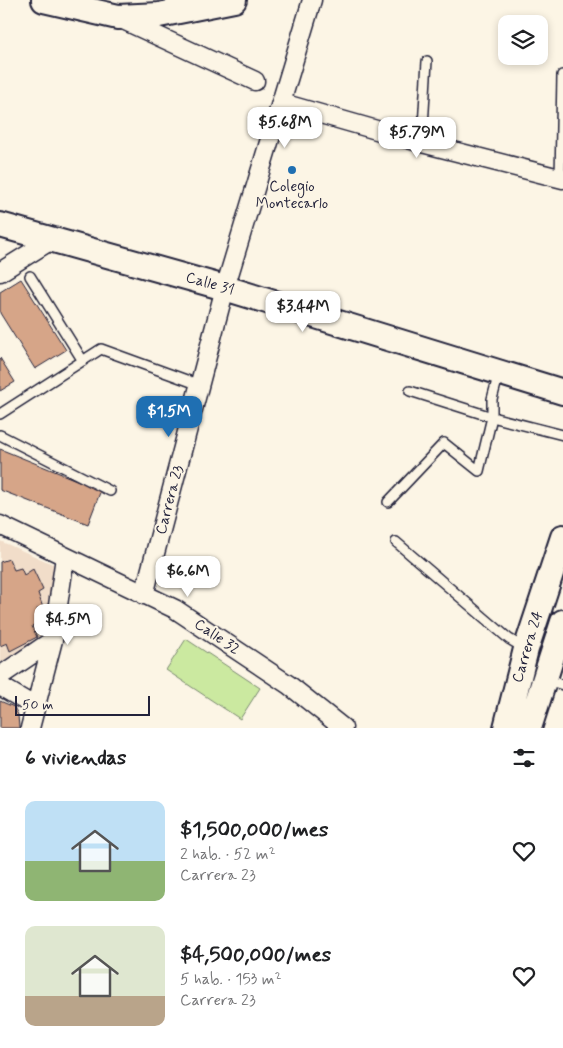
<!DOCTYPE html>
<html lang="es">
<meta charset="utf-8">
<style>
:root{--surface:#fff;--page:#f6f6f6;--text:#202124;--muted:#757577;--accent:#1f6fb2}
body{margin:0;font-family:Mynerve,sans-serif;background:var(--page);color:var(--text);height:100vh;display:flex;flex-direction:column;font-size:19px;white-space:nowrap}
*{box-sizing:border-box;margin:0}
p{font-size:16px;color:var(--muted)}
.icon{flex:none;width:28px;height:28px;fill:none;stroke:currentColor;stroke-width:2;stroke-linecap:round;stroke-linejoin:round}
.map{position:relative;height:728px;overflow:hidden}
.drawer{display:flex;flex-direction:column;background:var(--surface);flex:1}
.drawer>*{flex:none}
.fabs{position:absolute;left:498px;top:15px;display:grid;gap:10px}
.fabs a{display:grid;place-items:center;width:50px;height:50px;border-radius:10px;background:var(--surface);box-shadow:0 2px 8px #0003;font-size:25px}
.scale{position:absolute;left:15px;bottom:12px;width:135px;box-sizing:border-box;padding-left:5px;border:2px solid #22223b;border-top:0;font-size:14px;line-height:18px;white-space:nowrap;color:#22223b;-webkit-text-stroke:4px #fcf5e5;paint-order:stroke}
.price{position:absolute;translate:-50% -42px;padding:0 11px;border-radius:10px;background:#fff;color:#222;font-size:16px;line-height:32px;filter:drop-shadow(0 1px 2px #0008)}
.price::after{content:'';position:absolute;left:50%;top:30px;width:15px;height:11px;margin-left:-8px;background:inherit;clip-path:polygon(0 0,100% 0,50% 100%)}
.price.selected{background:var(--accent);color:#fff}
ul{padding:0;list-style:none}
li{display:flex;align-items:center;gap:15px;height:125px;padding:0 25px}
li span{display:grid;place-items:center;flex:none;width:140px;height:100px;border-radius:10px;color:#555}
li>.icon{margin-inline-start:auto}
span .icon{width:60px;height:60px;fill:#fffc;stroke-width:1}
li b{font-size:21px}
h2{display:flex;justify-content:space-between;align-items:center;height:60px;padding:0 25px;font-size:21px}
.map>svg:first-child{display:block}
</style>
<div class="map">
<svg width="563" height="728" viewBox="0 0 563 728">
<rect width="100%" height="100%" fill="#fcf5e5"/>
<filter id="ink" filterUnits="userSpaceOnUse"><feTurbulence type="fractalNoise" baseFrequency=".02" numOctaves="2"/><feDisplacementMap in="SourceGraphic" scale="10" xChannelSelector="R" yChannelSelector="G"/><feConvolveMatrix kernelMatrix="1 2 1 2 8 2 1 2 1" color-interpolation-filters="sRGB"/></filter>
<g filter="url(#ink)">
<path fill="#f1ddc9" d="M0,541L55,565L45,637L0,663Z"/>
<path fill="#cbe9a0" stroke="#76866e" d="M186,639L260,688L240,719L166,670Z"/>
<path fill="#d6a588" stroke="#22223b" d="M21,279L66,350L35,369L0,313V292Z
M0,358L15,382L0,391Z
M0,449L101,490L88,524L0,490Z
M9,559L14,570L21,568L24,575L33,569L43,590L38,593L43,608L37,609L41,621L32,626L37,637L10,651L7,643L0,646V562Z
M0,701L14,707L18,715L19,728H0Z"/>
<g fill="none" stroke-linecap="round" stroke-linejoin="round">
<defs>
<path id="lane" d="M422,143L427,61
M560,178L562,75
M30,276L83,361
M410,391L492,417L563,435
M0,414L101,349L200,385
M0,435L110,491
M388,502L444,443L479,471L492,417V399L499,373
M396,542L509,639L526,649
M547,680L563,685"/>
<path id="street" d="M119,18L255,81
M282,103L422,143L563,179
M0,272L53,239
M0,525L175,609L289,685L343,728
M144,595L225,288L312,0
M0,676L53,640
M0,686L34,706
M30,728L53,640L65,557"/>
<path id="secondary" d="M44,0L118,17L159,15L234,0
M0,225L225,288L563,392
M506,728L526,649L563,537
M529,728L563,622"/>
</defs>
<use href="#lane" stroke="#22223b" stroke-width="12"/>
<use href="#street" stroke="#22223b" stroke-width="21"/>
<use href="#secondary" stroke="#22223b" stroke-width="28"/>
<use href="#lane" stroke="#fcf5e5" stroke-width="9"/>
<use href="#street" stroke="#fcf5e5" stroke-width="18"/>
<use href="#secondary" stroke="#fcf5e5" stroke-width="24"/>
</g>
</g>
<circle fill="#1f6fb2" stroke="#fcf5e5" stroke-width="2" cx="292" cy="170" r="5"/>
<g text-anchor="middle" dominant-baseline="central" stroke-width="4" stroke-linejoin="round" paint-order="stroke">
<g font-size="15" fill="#22223b" stroke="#fcf5e5">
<text x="292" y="187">Colegio<tspan x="292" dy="17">Montecarlo</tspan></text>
</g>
<g font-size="15" fill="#22223b" stroke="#fcf5e5">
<text transform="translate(210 284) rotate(16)">Calle 31</text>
<text transform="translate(170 500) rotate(-75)">Carrera 23</text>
<text transform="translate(217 637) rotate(34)">Calle 32</text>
<text transform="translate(528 647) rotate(-73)">Carrera 24</text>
</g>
</g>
</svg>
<div class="fabs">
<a><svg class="icon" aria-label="layers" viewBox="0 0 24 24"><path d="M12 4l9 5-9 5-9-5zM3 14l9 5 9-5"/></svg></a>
</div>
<div class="scale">50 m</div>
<b class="price" style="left:285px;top:149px">$5.68M</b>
<b class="price" style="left:417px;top:159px">$5.79M</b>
<b class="price" style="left:303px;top:333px">$3.44M</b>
<b class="price selected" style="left:169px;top:438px">$1.5M</b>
<b class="price" style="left:188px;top:598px">$6.6M</b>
<b class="price" style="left:68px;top:646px">$4.5M</b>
</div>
<section class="drawer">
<h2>6 viviendas<svg class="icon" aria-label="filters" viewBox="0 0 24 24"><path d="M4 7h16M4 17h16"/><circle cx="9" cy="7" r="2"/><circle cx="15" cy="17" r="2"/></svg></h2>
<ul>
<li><span style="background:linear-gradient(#bfe0f5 60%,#8fb573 0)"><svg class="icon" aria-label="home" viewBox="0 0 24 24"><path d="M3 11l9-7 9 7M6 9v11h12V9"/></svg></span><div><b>$1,500,000/mes</b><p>2 hab. · 52 m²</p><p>Carrera 23</p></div><svg class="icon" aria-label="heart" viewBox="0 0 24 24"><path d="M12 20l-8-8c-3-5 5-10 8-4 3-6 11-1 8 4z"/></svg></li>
<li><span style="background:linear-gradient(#dfe7d0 70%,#b9a48a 0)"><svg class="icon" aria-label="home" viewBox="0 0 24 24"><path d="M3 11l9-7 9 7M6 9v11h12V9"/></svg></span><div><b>$4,500,000/mes</b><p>5 hab. · 153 m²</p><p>Carrera 23</p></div><svg class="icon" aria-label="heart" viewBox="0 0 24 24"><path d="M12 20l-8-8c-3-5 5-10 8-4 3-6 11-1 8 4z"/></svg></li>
</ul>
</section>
